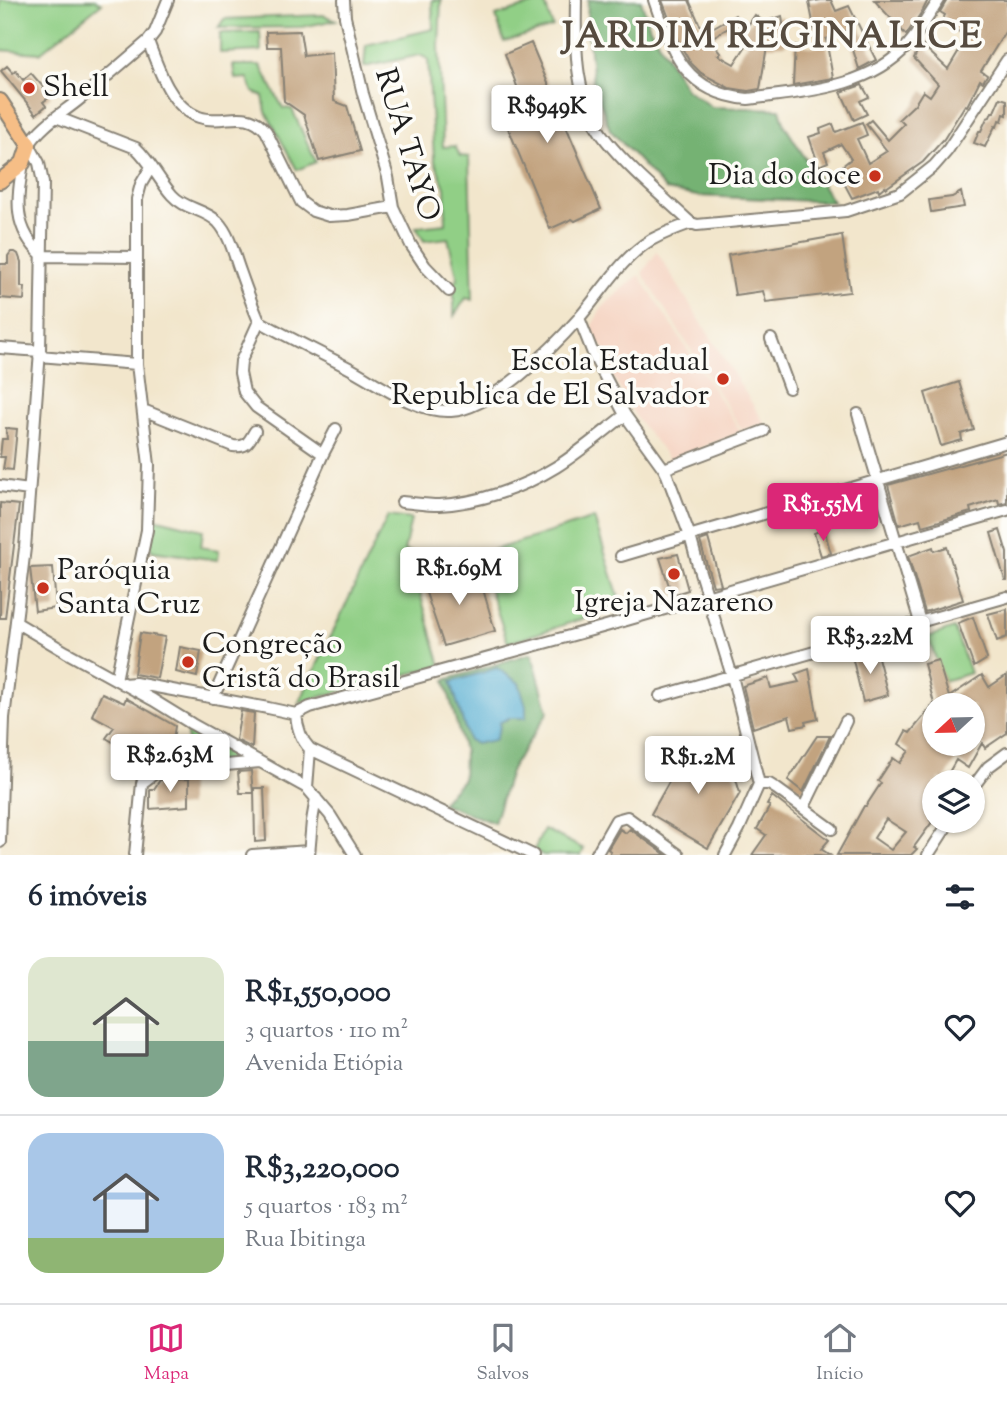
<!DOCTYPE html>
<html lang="pt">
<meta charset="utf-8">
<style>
:root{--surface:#fff;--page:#f6f6f7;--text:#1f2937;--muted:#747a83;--line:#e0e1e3;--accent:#db2777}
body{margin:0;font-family:"Sorts Mill Goudy",serif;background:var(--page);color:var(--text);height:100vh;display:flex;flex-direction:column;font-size:26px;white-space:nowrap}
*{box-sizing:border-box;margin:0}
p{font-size:23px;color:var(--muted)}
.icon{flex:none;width:38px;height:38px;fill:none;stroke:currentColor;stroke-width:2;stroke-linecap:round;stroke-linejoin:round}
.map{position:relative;height:855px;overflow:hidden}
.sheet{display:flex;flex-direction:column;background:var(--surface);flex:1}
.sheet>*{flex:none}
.needle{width:46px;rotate:248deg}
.controls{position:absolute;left:922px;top:693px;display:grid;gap:14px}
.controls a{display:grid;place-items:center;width:63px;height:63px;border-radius:50%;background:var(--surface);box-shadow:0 2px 5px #0004;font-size:35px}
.price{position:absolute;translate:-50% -60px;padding:0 16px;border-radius:7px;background:#fff;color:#222;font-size:23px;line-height:46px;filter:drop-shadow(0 2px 4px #0008)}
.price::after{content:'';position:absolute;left:50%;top:42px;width:21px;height:16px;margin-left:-10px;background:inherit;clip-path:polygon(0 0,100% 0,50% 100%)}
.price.selected{background:var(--accent);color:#fff}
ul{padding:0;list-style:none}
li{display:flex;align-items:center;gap:21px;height:175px;padding:0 28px}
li+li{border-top:2px solid var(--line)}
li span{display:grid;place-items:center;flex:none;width:196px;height:140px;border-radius:21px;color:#555}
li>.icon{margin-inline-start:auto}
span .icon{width:84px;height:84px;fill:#fffc;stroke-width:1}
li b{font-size:30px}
h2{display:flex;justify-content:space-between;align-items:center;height:84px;padding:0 28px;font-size:30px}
.tabs{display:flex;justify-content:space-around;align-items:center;height:98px;border-top:2px solid var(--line);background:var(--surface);font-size:19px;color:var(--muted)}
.tabs a{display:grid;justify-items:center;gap:4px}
.tabs .selected{color:var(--accent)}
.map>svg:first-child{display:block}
</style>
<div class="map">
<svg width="1007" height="855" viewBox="0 0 1007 855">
<rect width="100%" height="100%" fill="#fdfcf7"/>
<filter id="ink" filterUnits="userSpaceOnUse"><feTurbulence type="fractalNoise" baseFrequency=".0143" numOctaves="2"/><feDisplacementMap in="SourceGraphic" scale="14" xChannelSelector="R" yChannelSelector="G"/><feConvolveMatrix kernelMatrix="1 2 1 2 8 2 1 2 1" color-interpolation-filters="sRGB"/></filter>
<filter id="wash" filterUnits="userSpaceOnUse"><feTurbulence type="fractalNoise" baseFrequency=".00686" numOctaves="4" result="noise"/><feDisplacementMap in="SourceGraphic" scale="28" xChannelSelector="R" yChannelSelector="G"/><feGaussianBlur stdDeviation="1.57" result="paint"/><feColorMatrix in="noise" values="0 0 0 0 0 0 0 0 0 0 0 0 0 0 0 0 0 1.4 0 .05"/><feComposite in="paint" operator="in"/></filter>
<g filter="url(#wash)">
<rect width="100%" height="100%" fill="#f2e6cc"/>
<path fill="#f5d3c1" d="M657,252L765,424L742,430L642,273Z
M639,275L741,432L670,460L637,419L602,357L606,351L600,343H597L592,325L602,308L611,299Z"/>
<path fill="#91cf86" stroke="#567651" stroke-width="2" d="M0,0H95L102,3L40,53L0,50Z
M432,0H441L439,46L443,147L455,146L460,156L469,157L473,300L466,298L454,316V282L458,279L448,238L424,241L416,227L446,224L445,188L434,159L428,59L420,55L364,67L366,45L433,29Z
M544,1L553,27L504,42L496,16Z
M323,15L336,20L302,27L218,28L224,19Z
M260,32L261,51L220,53V33Z
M233,65H260L283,108L292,109L316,162L297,170L266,112L263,96L253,92L248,78L235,79Z
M388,516L411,519L404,551L444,559L474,555L479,570L415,576L441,666L359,686L299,703Z
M154,518L203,530L201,547L219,550L218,560L152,551L150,545Z
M594,518L621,604L585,618L508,643L478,555Z
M954,628L970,673L944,681L928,637Z
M187,729L239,760L196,764L187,756Z
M544,829L584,849L581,855H543L534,850Z"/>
<path fill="#74b273" stroke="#486748" stroke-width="2" d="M588,0H641L650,28L686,89L712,107L780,109L785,126L833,202L697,196L666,190L610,130L593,82L587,23Z
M532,653L548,712L511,769L494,823L441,803L463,779L464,751L445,680Z"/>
<path fill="#54add2" stroke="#386477" stroke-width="2" d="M497,668L519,683L526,706V718H509L499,723L500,727L495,740L476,744L468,739L451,682Z"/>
<g id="blocks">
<path fill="#c2a37f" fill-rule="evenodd" d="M662,0H689L699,23L705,32L735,15L739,22L709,39L721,53L718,55L734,64L748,43L740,37L755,15L764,22L782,16L786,45L767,46L760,89L748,91L729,88L701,73L690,62L678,41Z
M821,0H831L836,11L849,6L876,60L859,69L847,30L826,39L833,78L793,85L795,45L818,47L809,2Z
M874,0H928L923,10L906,35Z
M947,0H1007V29L981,71L987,75L983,82L980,80L967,106L965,105L944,139L923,162L886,188L885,186L879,191L878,188L852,198L837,170L851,159L841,144L824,152L828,162L819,166L809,137L821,133L820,129L833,124L836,132L862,122L867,135L857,139L868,163L887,151L866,124L871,120L888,140L904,124L899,119L915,104L923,91L930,96L938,84L914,58L921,44L948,69L967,37L942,21L945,15L940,12Z
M300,31L304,56L332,53L334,101L347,106L360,151L319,161L304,115L284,101L281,47H267L266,32Z
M531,43L601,209L575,221L572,219L550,229L504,118L525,108L505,54Z
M7,66L13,73L16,71L23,80L31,73L51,96L43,102L46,106L36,114L1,71Z
M862,85L869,97L860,101L867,114L854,120L841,92Z
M1000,98L1007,100V115L1004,114L1002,121L999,120L997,127L995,126L985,147L974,143L979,131H981L987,118L990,117L992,112H994Z
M961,192L964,207L931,212L929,200L952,197Z
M842,235L850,292L766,302L763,291L735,295L728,255Z
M11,252H15L18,254L21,262V287H25L24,300L0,298V264H8V256Z
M959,382L974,430L961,434L962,440L941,446L925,393Z
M6,428L17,429L13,470L3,469L5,457H0L2,439H7Z
M1007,452V502L999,504L998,499L970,508L971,512L922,526L920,519L899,525L888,485Z
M0,503L19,505L5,618H0Z
M824,529L831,553L821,556L814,533Z
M1000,530L1007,553V580H1005L991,533Z
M708,538L721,585L713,586L700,541Z
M933,547L934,551L947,547L963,600L925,612L908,556Z
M678,554L688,590L672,595L660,558Z
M53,567L56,608L35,611L30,568Z
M479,575L495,631L444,646L421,578Z
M1007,609V637L997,641L988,614Z
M973,617L987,659L974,667L958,623Z
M140,633L165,637L157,678L134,674Z
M180,647L201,651L197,677L176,672Z
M876,650L888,695L863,702L852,656Z
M938,660L949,697L982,675L989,687L1007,675V733L985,748L982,743L968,768L956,760L944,781L940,778L937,782H934V814L930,820L932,822L914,847L917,849L911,855H837L864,806H866L881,783L878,781L893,758L900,763L909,751L899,744L906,731L910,733L934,704L924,664ZM934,705H973V744H934ZM886,819L906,832L891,850L874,838Z
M809,669L818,719L805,722L806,725L792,728L789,716L753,728L743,686L768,678L771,688L799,682L795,674Z
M102,693L124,703L126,698L175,726L170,760L154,762L117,736L113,742L106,738L114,727L92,715Z
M241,711L254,713L252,748L236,740Z
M817,736H830L803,792L788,780Z
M691,743L733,769L740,793L708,848L651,814Z
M251,771L253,793H240L238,772Z
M189,779V806L150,809V789H154L160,780Z
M254,788H264L266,841L255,842Z
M772,796L829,840L821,849L830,855H752L766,835L757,829L770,806L767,805Z
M620,829L626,833L630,829L666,855H609L611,852L608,849Z"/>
</g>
</g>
<g filter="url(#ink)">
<use href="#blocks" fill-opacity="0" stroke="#878174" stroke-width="2"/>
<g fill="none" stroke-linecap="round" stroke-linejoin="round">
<defs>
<path id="minor" d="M344,0L345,17L363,94L388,177L393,207L411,245L425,266L449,291
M576,0C575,47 574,101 606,140C629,169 663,197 691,223
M654,0C672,53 685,93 748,99C804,91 868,89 908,45C920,31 929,15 939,0
M148,41C158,67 170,107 199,117C224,126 246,106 266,131L301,202L313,211L329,216L348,215L393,207
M56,117L136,148C150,161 159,180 172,195C184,209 205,209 218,222C230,235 234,255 240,271C246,288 252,305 259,321C289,338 319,352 349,368C379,384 417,413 451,411C491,409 553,348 579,318C602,292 621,258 651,240C664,233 677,228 691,223L697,225L846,211L900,193L934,166L947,151L1007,60
M23,163C17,200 12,228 43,256L136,257
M579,318L594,356L625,415L664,469L667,475L690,536L699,569L732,676L759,784
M259,321L241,361L240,373L244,392L256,407L323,454
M771,339L789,388
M0,348L40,351
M39,356L137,364
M143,410L233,446C247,448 248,442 255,431
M858,414L920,622
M664,469L764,431
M0,486L29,490
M402,502C414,503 427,505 439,505C479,503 522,488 556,467C580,452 603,432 625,415
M621,556L1007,442
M17,623L66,652L153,700L192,724L307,788L330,815L355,855
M116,680L147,530L149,465L137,364V199L141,184L151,167
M123,684L135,683L268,708L296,714L310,707L606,626L1007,510
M660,696L1007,597
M213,698L323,454L336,429
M296,714C297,727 300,739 310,749L533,855
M759,784H769L777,789L832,829
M973,787L988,767L1007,753
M307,788L310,749
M804,807L846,721
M0,842L4,718L25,548L40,351L43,183L39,163L29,145C41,125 63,113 81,98C104,79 126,60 148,41L155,32L168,0
M135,855L142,783L158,771L260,762
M252,855L309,851
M309,855L312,821L316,798
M596,855L616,820L627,817L679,855
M725,855L739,829L759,784
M928,855L950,821"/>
<path id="major" d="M0,101L29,145L23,163L0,181"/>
</defs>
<use href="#minor" stroke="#878174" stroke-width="14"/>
<use href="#major" stroke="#878174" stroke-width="18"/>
<use href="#minor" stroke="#fff" stroke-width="10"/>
<use href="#major" stroke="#f6be86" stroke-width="14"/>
</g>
</g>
<g fill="#c8321e" stroke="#fdfcf7" stroke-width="2.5">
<circle cx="29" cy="88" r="7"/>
<circle cx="875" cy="176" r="7"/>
<circle cx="723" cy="379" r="7"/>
<circle cx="674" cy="574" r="7"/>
<circle cx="43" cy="588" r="7"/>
<circle cx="188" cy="662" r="7"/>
</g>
<g text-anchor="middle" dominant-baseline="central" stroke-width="7" stroke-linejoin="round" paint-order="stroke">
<g font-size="30" fill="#1c1c1c" stroke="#fdfcf7" text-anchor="start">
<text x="43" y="88">Shell</text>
<text x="861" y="176" text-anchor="end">Dia do doce</text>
<text x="709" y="362" text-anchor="end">Escola Estadual<tspan x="709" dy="34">Republica de El Salvador</tspan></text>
<text x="57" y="571">Paróquia<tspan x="57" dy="34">Santa Cruz</tspan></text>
<text x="674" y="603" text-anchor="middle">Igreja Nazareno</text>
<text x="202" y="645">Congreção<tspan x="202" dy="34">Cristã do Brasil</tspan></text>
</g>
<g font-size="30" fill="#1c1c1c" stroke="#fdfcf7">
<text transform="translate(406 145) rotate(73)">RUA TAYO</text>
</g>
<g font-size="37" font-weight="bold" letter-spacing="2" fill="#564b3f" stroke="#fdfcf7">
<text x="773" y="38">JARDIM REGINALICE</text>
</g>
</g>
</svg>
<div class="controls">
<a><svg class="needle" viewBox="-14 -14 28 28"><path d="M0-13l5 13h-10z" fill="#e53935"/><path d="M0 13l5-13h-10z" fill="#747a83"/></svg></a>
<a><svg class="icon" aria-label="layers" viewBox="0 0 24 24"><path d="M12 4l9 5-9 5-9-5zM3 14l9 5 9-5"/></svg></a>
</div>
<b class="price" style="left:547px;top:145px">R$949K</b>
<b class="price selected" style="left:823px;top:543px">R$1.55M</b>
<b class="price" style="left:459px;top:607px">R$1.69M</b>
<b class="price" style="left:870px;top:676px">R$3.22M</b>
<b class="price" style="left:170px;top:794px">R$2.63M</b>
<b class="price" style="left:698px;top:796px">R$1.2M</b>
</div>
<section class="sheet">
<h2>6 imóveis<svg class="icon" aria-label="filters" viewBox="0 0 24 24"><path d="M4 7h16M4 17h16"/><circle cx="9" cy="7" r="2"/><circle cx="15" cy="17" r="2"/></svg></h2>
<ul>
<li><span style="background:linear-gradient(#dfe7d0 60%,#7fa58c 0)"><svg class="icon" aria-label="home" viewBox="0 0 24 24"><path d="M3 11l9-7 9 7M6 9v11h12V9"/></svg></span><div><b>R$1,550,000</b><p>3 quartos · 110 m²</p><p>Avenida Etiópia</p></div><svg class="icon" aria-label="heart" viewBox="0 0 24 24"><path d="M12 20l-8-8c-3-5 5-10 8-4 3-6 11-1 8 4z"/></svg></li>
<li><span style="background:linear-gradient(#a9c7e8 75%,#8fb573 0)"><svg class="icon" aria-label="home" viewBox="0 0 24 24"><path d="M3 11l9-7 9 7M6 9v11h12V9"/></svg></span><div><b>R$3,220,000</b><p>5 quartos · 183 m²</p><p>Rua Ibitinga</p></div><svg class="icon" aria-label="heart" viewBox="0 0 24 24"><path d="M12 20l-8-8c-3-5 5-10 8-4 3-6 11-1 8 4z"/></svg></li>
</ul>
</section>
<nav class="tabs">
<a class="selected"><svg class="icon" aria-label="map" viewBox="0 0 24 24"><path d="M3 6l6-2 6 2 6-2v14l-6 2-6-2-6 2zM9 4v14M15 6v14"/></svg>Mapa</a>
<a><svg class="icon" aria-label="saved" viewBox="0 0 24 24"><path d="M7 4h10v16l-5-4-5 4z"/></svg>Salvos</a>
<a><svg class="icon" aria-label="home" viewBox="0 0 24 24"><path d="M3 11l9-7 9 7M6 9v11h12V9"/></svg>Início</a>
</nav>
